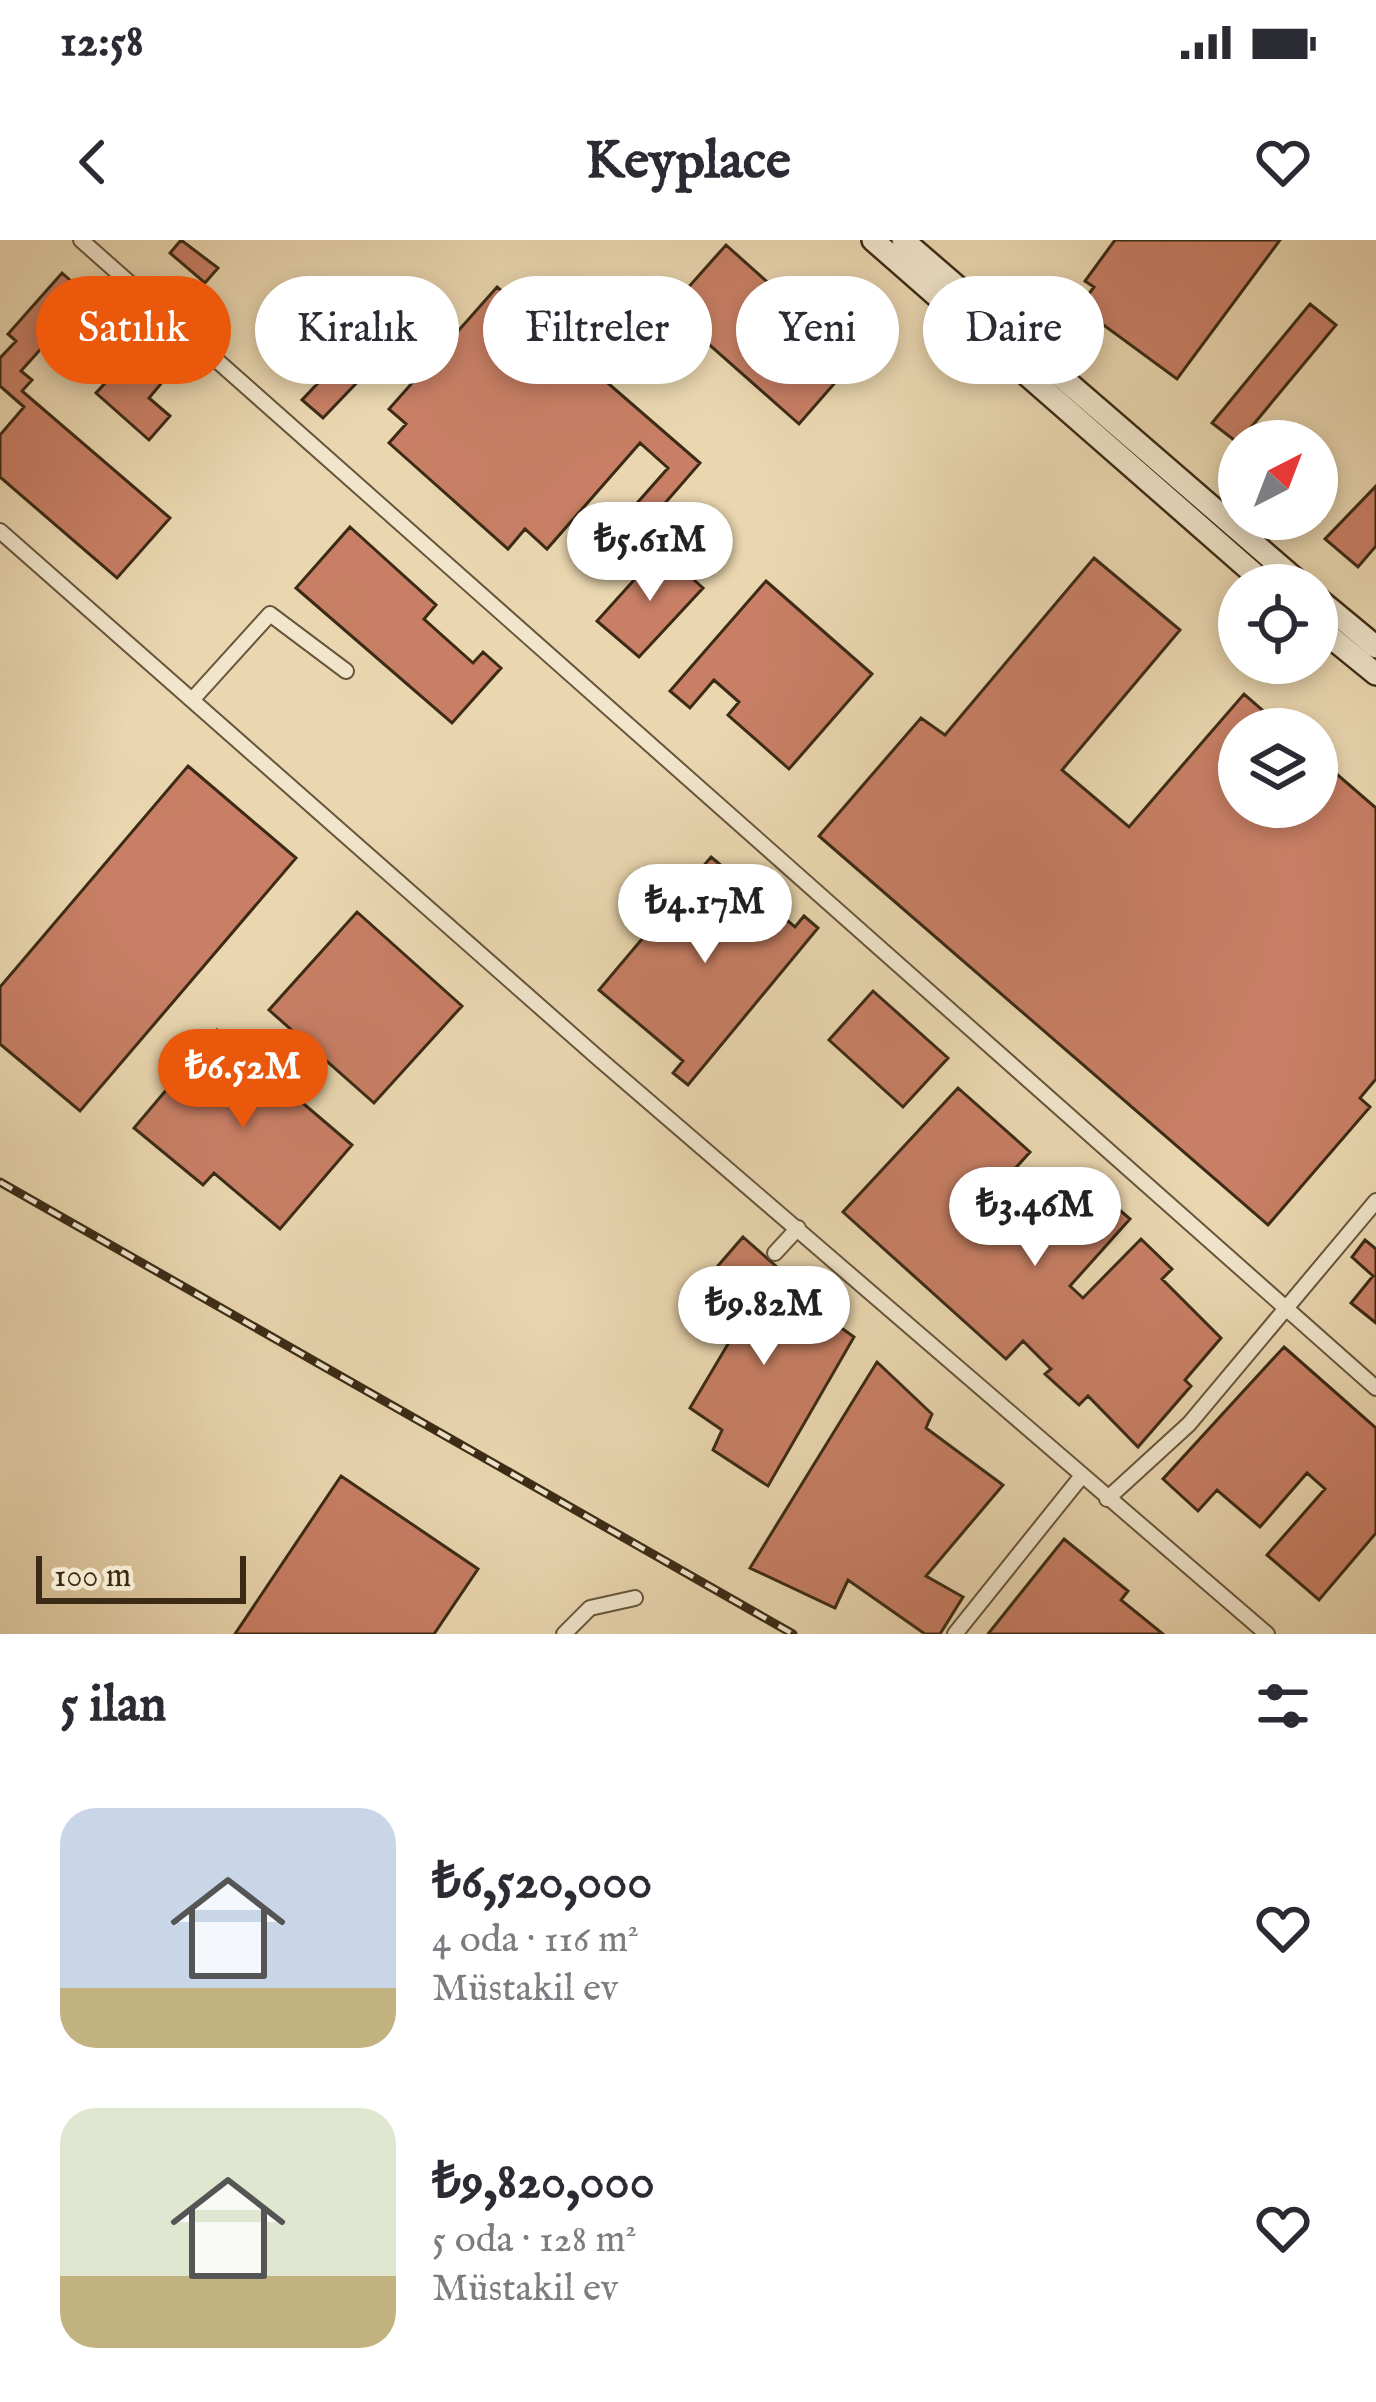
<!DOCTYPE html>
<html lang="tr">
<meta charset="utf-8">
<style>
:root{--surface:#fff;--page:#f2f2f3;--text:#2b2b33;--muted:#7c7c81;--accent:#ea580c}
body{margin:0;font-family:"IM FELL English",serif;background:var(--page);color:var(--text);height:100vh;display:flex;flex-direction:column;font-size:45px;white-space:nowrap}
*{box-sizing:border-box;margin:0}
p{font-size:39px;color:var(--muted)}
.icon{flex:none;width:66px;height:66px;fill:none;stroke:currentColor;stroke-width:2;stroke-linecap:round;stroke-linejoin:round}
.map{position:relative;height:1394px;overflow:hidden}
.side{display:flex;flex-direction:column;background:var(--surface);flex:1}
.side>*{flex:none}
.hud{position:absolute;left:36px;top:36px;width:1305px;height:108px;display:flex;gap:24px}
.needle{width:78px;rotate:42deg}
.fabs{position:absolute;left:1218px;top:180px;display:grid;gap:24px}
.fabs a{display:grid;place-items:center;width:120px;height:120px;border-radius:50%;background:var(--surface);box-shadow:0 6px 18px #0003;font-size:60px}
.scale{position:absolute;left:36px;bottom:30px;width:210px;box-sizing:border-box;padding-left:12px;border:6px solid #3b2b15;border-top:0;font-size:33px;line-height:42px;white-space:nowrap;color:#3b2b15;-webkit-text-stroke:9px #f1e5cc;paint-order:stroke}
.price{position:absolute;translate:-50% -102px;padding:0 27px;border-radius:42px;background:#fff;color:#222;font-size:39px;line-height:78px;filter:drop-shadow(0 3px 6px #0008)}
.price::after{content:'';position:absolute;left:50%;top:72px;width:36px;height:27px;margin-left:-18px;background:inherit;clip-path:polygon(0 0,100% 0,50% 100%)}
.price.current{background:var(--accent);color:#fff}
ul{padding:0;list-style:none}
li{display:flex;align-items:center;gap:36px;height:300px;padding:0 60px}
li span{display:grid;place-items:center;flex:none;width:336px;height:240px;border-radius:36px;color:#555}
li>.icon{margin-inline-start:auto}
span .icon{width:144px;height:144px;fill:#fffc;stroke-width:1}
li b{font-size:51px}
h2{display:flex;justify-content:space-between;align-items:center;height:144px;padding:0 60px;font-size:51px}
.pill{padding:0 42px;border-radius:54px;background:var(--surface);box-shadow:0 6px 18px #0003;font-size:42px;line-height:108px}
.pill.current{background:var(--accent);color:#fff}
.status{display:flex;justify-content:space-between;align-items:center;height:84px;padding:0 60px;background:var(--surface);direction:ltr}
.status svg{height:33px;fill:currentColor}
header{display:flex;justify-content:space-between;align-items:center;height:156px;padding:0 60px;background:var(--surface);font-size:54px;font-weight:700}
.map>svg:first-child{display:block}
</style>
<div class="status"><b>12:58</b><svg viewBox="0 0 49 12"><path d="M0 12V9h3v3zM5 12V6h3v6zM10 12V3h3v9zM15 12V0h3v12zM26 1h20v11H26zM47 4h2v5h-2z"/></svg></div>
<header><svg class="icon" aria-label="back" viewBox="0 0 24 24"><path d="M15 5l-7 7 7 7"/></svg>Keyplace<svg class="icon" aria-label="heart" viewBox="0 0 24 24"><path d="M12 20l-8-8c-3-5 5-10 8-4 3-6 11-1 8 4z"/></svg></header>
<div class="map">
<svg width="1376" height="1394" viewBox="0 0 1376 1394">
<rect width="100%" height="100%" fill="#ead7b0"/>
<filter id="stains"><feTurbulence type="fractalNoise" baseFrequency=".00167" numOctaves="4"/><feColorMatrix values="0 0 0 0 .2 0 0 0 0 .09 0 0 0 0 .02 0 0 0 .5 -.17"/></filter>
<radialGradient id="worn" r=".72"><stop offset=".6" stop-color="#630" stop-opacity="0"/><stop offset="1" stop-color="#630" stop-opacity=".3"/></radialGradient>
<path fill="#c87f65" stroke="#3b2b15" stroke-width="3" d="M181,0L218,28L205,43L170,13Z
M1115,0H1280L1177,139L1079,67L1094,47L1085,41Z
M726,5L802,73L822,51L875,97L799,184L669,69Z
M62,33L88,56L21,131L32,140L22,151L170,278L117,338L0,237V195L24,167L0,146V118L16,101L8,94Z
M360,40L412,85L323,178L302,160L317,144L287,118Z
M497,47L700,223L646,285L630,271L668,228L640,203L547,309L525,289L508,309L389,203L406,184L389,169Z
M1310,64L1336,85L1238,203L1212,183Z
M104,75L170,133L149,158L170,176L149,200L96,153L117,130L83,99Z
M1376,246V306L1358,327L1325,299Z
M350,287L436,365L424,379L473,423L483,412L501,428L452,483L296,348Z
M661,310L703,348L639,417L597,381Z
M1094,318L1180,390L1062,530L1129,587L1244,454L1284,489H1239V567H1317V517L1376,568V839L1360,858L1370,867L1268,985L819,596L921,478L945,495Z
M766,341L872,434L789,529L728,475L739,462L714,440L690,468L670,451Z
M188,526L296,618L80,871L0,804V747Z
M711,617L795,687L804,676L818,688L688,845L673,833L683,821L599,750Z
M357,672L462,766L374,863L269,770Z
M873,751L948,818L903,867L829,800Z
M217,790L352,905L280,989L214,933L203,945L134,888Z
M958,848L1030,912L973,975L992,992L1048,930L1095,972L1107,959L1130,979L1070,1046L1083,1058L1141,999L1172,1029L1162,1039L1221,1098L1185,1140L1191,1146L1138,1207L1088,1156L1079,1165L1045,1134L1051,1129L1023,1101L1006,1119L843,972Z
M743,997L777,1027L759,1047L817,1088L823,1075L854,1097L768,1246L713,1210L722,1190L690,1168L728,1104L686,1078L694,1065L736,1091L748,1069L710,1035Z
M1365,1000L1376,1009V1083L1351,1063L1373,1036L1352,1017Z
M1284,1107L1376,1188V1293L1319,1360L1267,1315L1325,1249L1307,1233L1260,1287L1217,1250L1198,1271L1163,1239Z
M877,1122L932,1174L926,1188L1003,1245L926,1336L963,1357L940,1394H925L848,1340L835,1368L750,1328Z
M341,1236L478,1329L434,1394H235Z
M1064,1299L1128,1351L1121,1360L1163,1394H988Z"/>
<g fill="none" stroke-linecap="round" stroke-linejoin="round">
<defs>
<path id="minor" d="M81,0L1376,1148
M0,291L597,817L1267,1394
M192,460L270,374L346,431
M775,1013L798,988
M1107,1259L1189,1184L1376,961
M564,1394L590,1368L635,1358
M955,1394L1081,1237"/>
<path id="secondary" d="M873,0L1267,345
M903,0L1302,345
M1317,358L1376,407
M1317,386L1376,434"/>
</defs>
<use href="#minor" stroke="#67563c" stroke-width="18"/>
<use href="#secondary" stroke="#3b2b15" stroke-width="26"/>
<use href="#minor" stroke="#f1e5cc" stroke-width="14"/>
<use href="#secondary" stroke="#f1e5cc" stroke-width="21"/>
<defs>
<path id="rail" d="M0,942L793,1394"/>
</defs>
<use href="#rail" stroke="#3b2b15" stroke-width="9"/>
<use href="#rail" stroke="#f1e5cc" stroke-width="4.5" stroke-dasharray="14" stroke-linecap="butt"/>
</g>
<rect width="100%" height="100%" filter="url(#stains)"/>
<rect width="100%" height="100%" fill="url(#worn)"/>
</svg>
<div class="fabs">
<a><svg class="needle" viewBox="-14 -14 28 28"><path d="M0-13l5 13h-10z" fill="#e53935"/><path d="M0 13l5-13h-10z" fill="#7c7c81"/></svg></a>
<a><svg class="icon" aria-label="locate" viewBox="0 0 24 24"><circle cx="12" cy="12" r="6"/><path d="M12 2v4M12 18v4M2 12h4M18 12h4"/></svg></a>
<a><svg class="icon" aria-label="layers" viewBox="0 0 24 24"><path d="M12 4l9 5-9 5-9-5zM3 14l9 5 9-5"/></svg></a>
</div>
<div class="scale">100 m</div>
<b class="price" style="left:650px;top:364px">₺5.61M</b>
<b class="price" style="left:705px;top:726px">₺4.17M</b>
<b class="price current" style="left:243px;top:891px">₺6.52M</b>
<b class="price" style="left:1035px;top:1029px">₺3.46M</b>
<b class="price" style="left:764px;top:1128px">₺9.82M</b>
<div class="hud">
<a class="pill current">Satılık</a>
<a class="pill">Kiralık</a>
<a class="pill">Filtreler</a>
<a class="pill">Yeni</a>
<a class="pill">Daire</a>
</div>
</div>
<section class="side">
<h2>5 ilan<svg class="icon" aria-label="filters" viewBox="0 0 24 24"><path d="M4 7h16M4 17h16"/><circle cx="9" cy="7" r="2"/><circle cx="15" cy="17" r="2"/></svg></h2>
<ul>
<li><span style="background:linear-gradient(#c9d6e8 75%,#c2b280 0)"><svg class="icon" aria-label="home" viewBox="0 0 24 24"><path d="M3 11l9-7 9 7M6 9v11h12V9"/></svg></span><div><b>₺6,520,000</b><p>4 oda · 116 m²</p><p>Müstakil ev</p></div><svg class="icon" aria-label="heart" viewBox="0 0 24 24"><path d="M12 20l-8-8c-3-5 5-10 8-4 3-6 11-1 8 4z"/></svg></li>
<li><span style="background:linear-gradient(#dfe7d0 70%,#c2b280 0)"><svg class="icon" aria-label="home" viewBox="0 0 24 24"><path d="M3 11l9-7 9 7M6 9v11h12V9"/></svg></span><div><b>₺9,820,000</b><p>5 oda · 128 m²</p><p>Müstakil ev</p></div><svg class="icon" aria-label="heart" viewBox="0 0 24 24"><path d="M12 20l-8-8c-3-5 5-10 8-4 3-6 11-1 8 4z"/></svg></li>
</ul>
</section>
